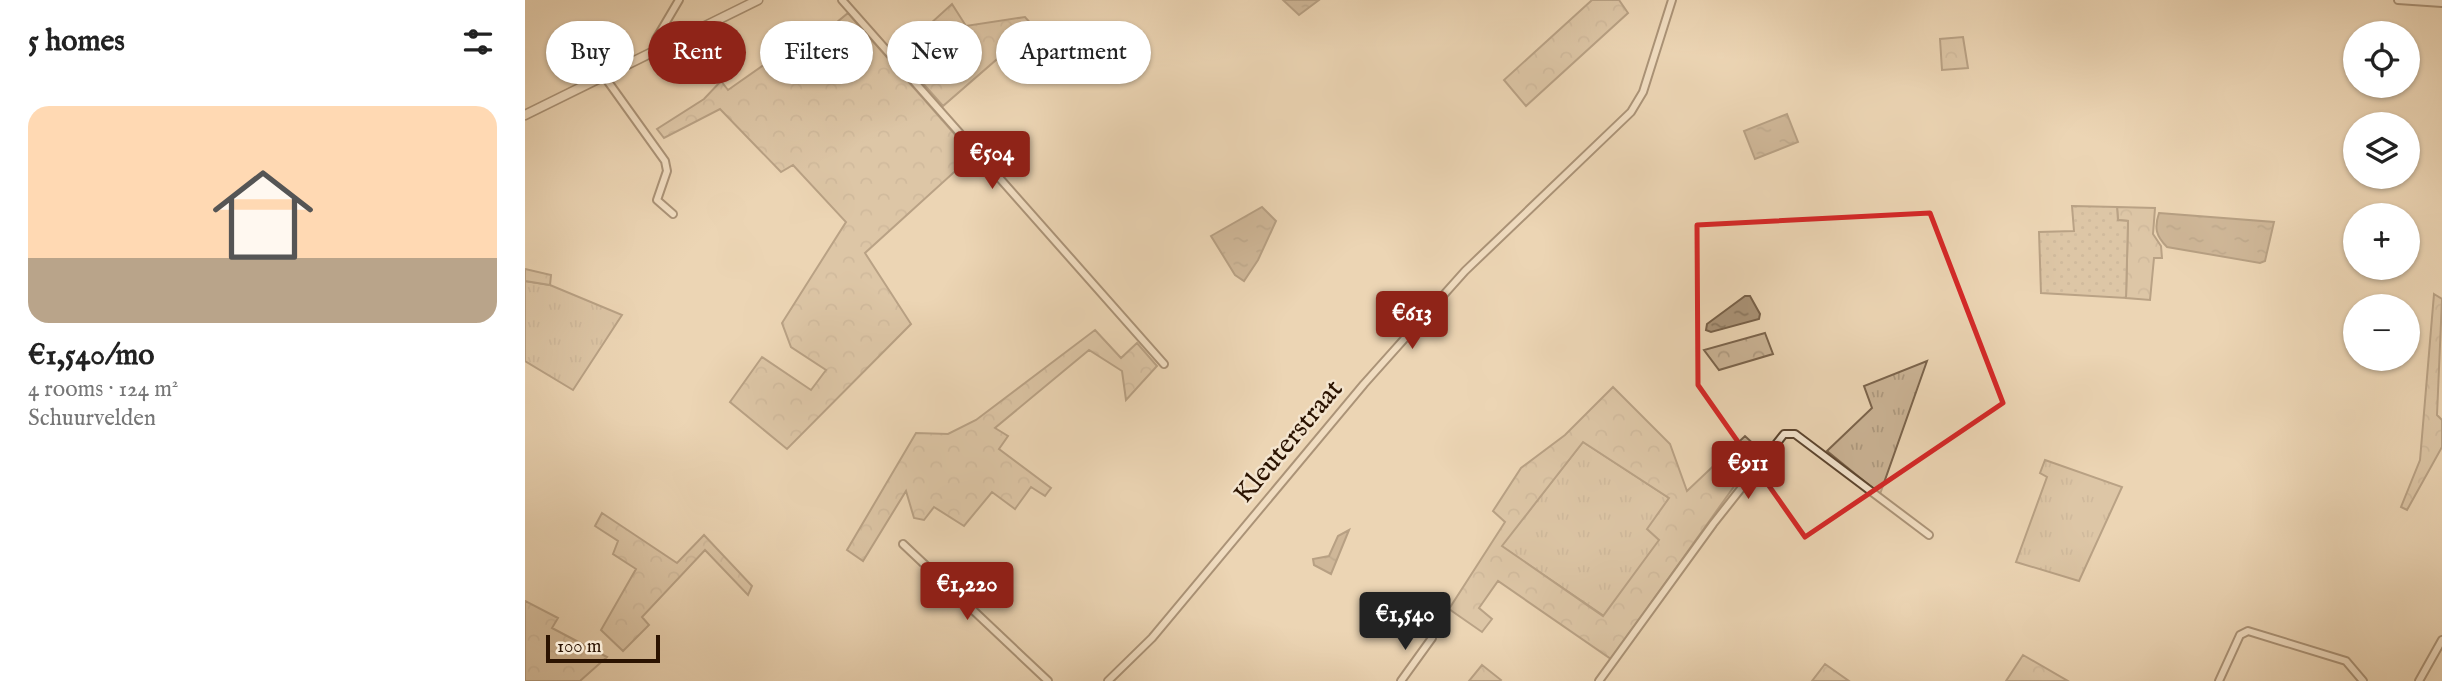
<!DOCTYPE html>
<meta charset="utf-8">
<style>
:root{--surface:#fff;--page:#f6f6f6;--text:#222;--muted:#767676;--line:#e0e0e0;--accent:#8f2418}
body{margin:0;font-family:"IM FELL English",serif;background:var(--page);color:var(--text);height:100vh;display:flex;flex-direction:column;font-size:26px;white-space:nowrap}
*{box-sizing:border-box;margin:0}
p{font-size:23px;color:var(--muted)}
.icon{flex:none;width:38px;height:38px;fill:none;stroke:currentColor;stroke-width:2;stroke-linecap:round;stroke-linejoin:round}
.map{position:relative;flex:1;overflow:hidden}
.details{display:flex;flex-direction:column;background:var(--surface);width:525px}
.details>*{flex:none}
.banner{position:absolute;left:21px;top:21px;width:665px;height:63px;display:flex;gap:14px}
.tools{position:absolute;left:1818px;top:21px;display:grid;gap:14px}
.tools a{display:grid;place-items:center;width:77px;height:77px;border-radius:50%;background:var(--surface);box-shadow:0 2px 5px #0004;font-size:35px}
.scale{position:absolute;left:21px;bottom:18px;width:114px;box-sizing:border-box;padding-left:7px;border:4px solid #2b1301;border-top:0;font-size:19px;line-height:24px;white-space:nowrap;color:#2b1301;-webkit-text-stroke:5px #f3e4ce;paint-order:stroke}
.price{position:absolute;translate:-50% -60px;padding:0 16px;border-radius:7px;background:var(--accent);color:#fff;font-size:23px;line-height:46px;filter:drop-shadow(0 2px 4px #0008)}
.price::after{content:'';position:absolute;left:50%;top:42px;width:21px;height:16px;margin-left:-10px;background:inherit;clip-path:polygon(0 0,100% 0,50% 100%)}
.price.current{background:#222;color:#fff}
ul{padding:0;list-style:none}
li{display:grid;align-content:center;gap:14px;height:371px;padding:0 28px}
li+li{border-top:2px solid var(--line)}
li span{display:grid;place-items:center;height:217px;border-radius:21px;color:#555}
li>.icon{margin-inline-start:auto}
span .icon{width:126px;height:126px;fill:#fffc;stroke-width:1}
li b{font-size:30px}
h2{display:flex;justify-content:space-between;align-items:center;height:84px;padding:0 28px;font-size:30px}
.chip{padding:0 24px;border-radius:32px;background:var(--surface);box-shadow:0 2px 5px #0004;font-size:24px;line-height:63px}
.chip.current{background:var(--accent);color:#fff}
main{display:flex;flex:1;min-height:0}
.map>svg:first-child{display:block}
</style>
<main>
<section class="details">
<h2>5 homes<svg class="icon" aria-label="filters" viewBox="0 0 24 24"><path d="M4 7h16M4 17h16"/><circle cx="9" cy="7" r="2"/><circle cx="15" cy="17" r="2"/></svg></h2>
<ul>
<li><span style="background:linear-gradient(#ffd9b3 70%,#b9a48a 0)"><svg class="icon" aria-label="home" viewBox="0 0 24 24"><path d="M3 11l9-7 9 7M6 9v11h12V9"/></svg></span><div><b>€1,540/mo</b><p>4 rooms · 124 m²</p><p>Schuurvelden</p></div></li>
</ul>
</section>
<div class="map">
<svg width="1917" height="681" viewBox="0 0 1917 681">
<defs>
<pattern id="grass-tufts" width="24" height="20" patternUnits="userSpaceOnUse" patternTransform="scale(1.75)"><rect width="24" height="20" fill="#cbb496"/><path d="M3 7l-1-3M5 7V3M7 7l1-3M15 17l-1-3M17 17v-4M19 17l1-3" fill="none" stroke="#ae9a80"/></pattern>
<pattern id="forest-crowns" width="20" height="18" patternUnits="userSpaceOnUse" patternTransform="scale(1.75)"><rect width="20" height="18" fill="#cbb496"/><path d="M2 6a3 3 0 1 1 6 0M12 15a3 3 0 1 1 6 0" fill="none" stroke="#ae9a80"/></pattern>
<pattern id="garden-dots" width="8" height="8" patternUnits="userSpaceOnUse" patternTransform="scale(1.75)"><rect width="8" height="8" fill="#cbb496"/><path d="M2 2h.1M6 6h.1" fill="none" stroke="#ae9a80" stroke-width="1.8" stroke-linecap="round"/></pattern>
<pattern id="water-ripples" width="26" height="14" patternUnits="userSpaceOnUse" patternTransform="scale(1.75)"><rect width="26" height="14" fill="#aa9377"/><path d="M2 4q2-2 4 0t4 0M15 11q2-2 4 0t4 0" fill="none" stroke="#8b775f"/></pattern>
</defs>
<rect width="100%" height="100%" fill="#ecd5b4"/>
<filter id="stains"><feTurbulence type="fractalNoise" baseFrequency=".00286" numOctaves="4"/><feColorMatrix values="0 0 0 0 .2 0 0 0 0 .09 0 0 0 0 .02 0 0 0 .5 -.17"/></filter>
<radialGradient id="worn" r=".72"><stop offset=".6" stop-color="#630" stop-opacity="0"/><stop offset="1" stop-color="#630" stop-opacity=".3"/></radialGradient>
<path fill="url(#grass-tufts)" stroke="#7b644c" stroke-width="2" d="M0,281L25,285L97,315L48,390L0,361Z
M1402,361L1355,494L1302,451L1347,408L1339,386Z
M1058,442L1144,498L1135,540L1079,616L976,546Z
M1520,460L1597,487L1554,581L1491,562L1522,477L1515,473Z"/>
<path fill="url(#forest-crowns)" stroke="#7b644c" stroke-width="2" fill-rule="evenodd" d="M1067,0H1094L1103,13L1001,106L979,80Z
M427,4L441,26L500,17L509,27L418,106L372,54Z
M323,13L448,155L340,253L386,324L262,449L205,402L237,357L286,390L301,370L266,347L257,323L321,222L268,165L256,172L195,109L139,138L132,129L179,99L196,81L203,90L253,55L287,43Z
M1438,37L1443,68L1417,70L1415,39Z
M1592,207L1630,208L1628,234L1636,246L1637,258H1629L1625,300L1601,298L1603,221L1593,220Z
M0,269L26,275L25,285L0,281Z
M1909,294L1917,299L1912,415L1917,420V447L1882,510L1876,507L1895,460Z
M570,330L596,358L612,343L632,366L601,400L597,371L564,350L470,428L483,436L474,449L526,488L520,496L506,487L490,509L467,492L439,526L409,507L399,520L389,518L381,491L338,561L322,550L391,433L423,434L451,420Z
M1240,333L1248,354L1194,370L1179,350Z
M1088,387L1145,444L1162,491L1220,436L1235,450L1086,659L973,581L954,608L967,619L957,632L924,609L980,522L968,511L996,468L1040,435ZM1058,442L1144,498L1122,529L1134,540L1078,616L977,546Z
M77,513L152,563L179,535L227,586L223,595L180,550L117,617L124,625L98,651L76,630L111,569L88,554L93,541L70,526Z
M0,601L33,618L27,628L82,657L55,681H0Z
M1498,655L1543,681H1481Z
M1300,664L1324,681H1287Z
M957,665L976,680L975,681H944Z"/>
<path fill="url(#garden-dots)" stroke="#7b644c" stroke-width="2" d="M1547,206L1592,207L1593,220L1603,221L1601,298L1516,293L1514,232L1549,231Z"/>
<path fill="url(#water-ripples)" stroke="#776048" stroke-width="2" d="M758,0H794L774,15Z
M1262,114L1273,142L1230,159L1219,131Z
M737,207L751,221L733,260L719,281L710,275L686,236Z
M1634,213L1749,222L1740,261L1735,263L1642,247C1631,236 1629,228 1634,213Z
M1220,296H1225L1235,314L1234,319L1186,332L1181,330L1182,324Z
M824,530L806,574L789,565L788,559L804,556L813,536Z"/>
<g fill="none" stroke-linecap="round" stroke-linejoin="round">
<defs>
<path id="minor" d="M317,0L639,364
M1873,0L1917,3
M131,50V39L154,0
M79,76L140,161L142,171L132,200L148,214
M378,544L523,681
M583,681L627,638L839,384L940,271L1106,112L1118,92L1147,0
M876,681L907,638
M1074,681L1188,524L1259,434H1270L1404,535
M1694,681L1715,635L1723,631L1821,661L1838,681
M1894,681L1917,640"/>
<path id="tertiary" d="M0,115L233,0"/>
</defs>
<use href="#minor" stroke="#5b442e" stroke-width="10"/>
<use href="#tertiary" stroke="#5b442e" stroke-width="11"/>
<use href="#minor" stroke="#f3e4ce" stroke-width="6"/>
<use href="#tertiary" stroke="#f3e4ce" stroke-width="8"/>
</g>
<path d="M0 0H1917V681H0ZM1405,213L1478,403L1280,537L1173,385L1172,225Z" fill="#ecd5b4" fill-opacity=".55" fill-rule="evenodd"/>
<path fill="none" stroke="#d62828" stroke-width="5" stroke-linejoin="round" d="M1405,213L1478,403L1280,537L1173,385L1172,225Z"/>
<g text-anchor="middle" dominant-baseline="central" stroke-width="5" stroke-linejoin="round" paint-order="stroke">
<g font-size="28" fill="#2b1301" stroke="#f3e4ce">
<text transform="translate(764 442) rotate(-50)">Kleuterstraat</text>
</g>
</g>
<rect width="100%" height="100%" filter="url(#stains)"/>
<rect width="100%" height="100%" fill="url(#worn)"/>
</svg>
<div class="tools">
<a><svg class="icon" aria-label="locate" viewBox="0 0 24 24"><circle cx="12" cy="12" r="6"/><path d="M12 2v4M12 18v4M2 12h4M18 12h4"/></svg></a>
<a><svg class="icon" aria-label="layers" viewBox="0 0 24 24"><path d="M12 4l9 5-9 5-9-5zM3 14l9 5 9-5"/></svg></a>
<a>+</a>
<a>−</a>
</div>
<div class="scale">100 m</div>
<b class="price" style="left:467px;top:191px">€504</b>
<b class="price" style="left:887px;top:351px">€613</b>
<b class="price" style="left:1223px;top:501px">€911</b>
<b class="price" style="left:442px;top:622px">€1,220</b>
<b class="price current" style="left:880px;top:652px">€1,540</b>
<div class="banner">
<a class="chip">Buy</a>
<a class="chip current">Rent</a>
<a class="chip">Filters</a>
<a class="chip">New</a>
<a class="chip">Apartment</a>
</div>
</div>
</main>
